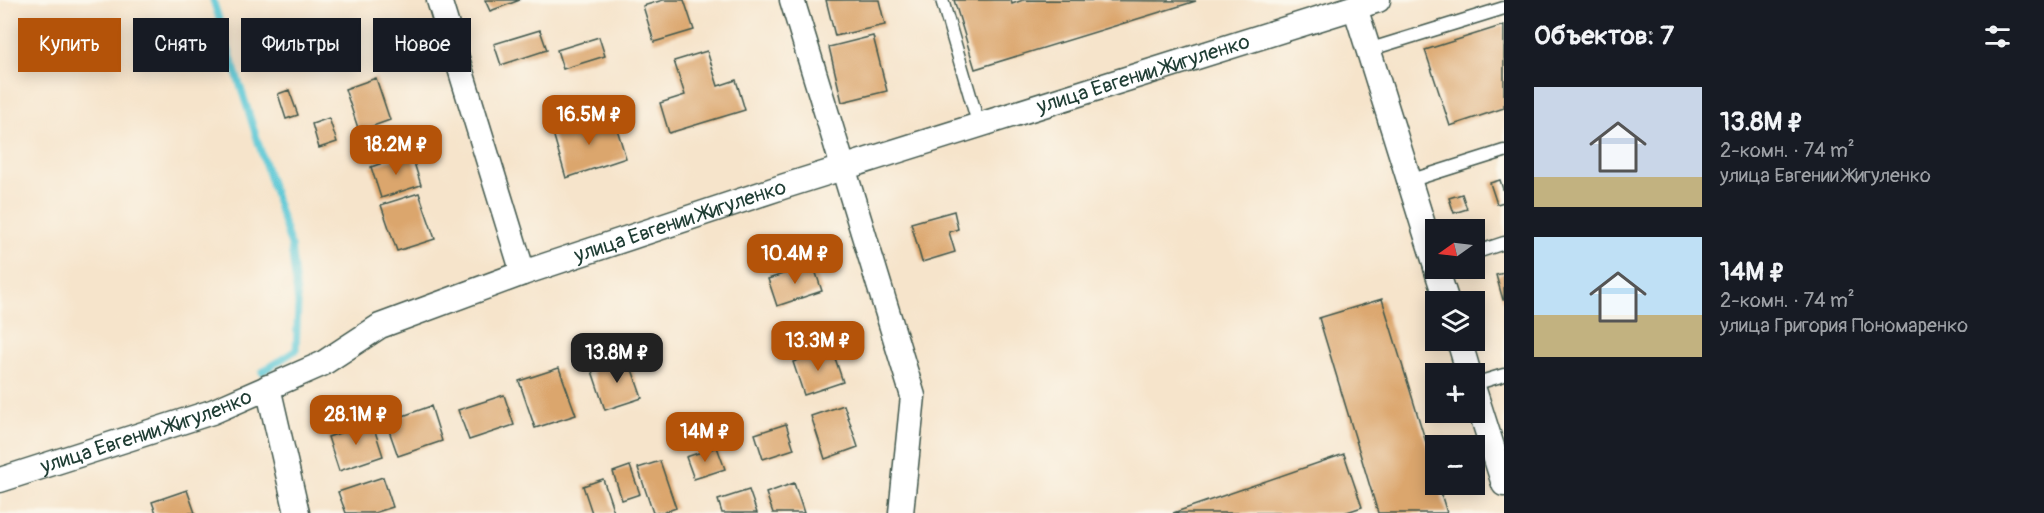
<!DOCTYPE html>
<html lang="ru">
<meta charset="utf-8">
<style>
:root{--surface:#171b24;--page:#20242c;--text:#f1f3f6;--muted:#9ea1a6;--accent:#b45309}
body{margin:0;font-family:Pangolin,sans-serif;background:var(--page);color:var(--text);height:100vh;display:flex;flex-direction:column;font-size:22px;white-space:nowrap}
*{box-sizing:border-box;margin:0}
p{font-size:20px;color:var(--muted)}
.icon{flex:none;width:33px;height:33px;fill:none;stroke:currentColor;stroke-width:2;stroke-linecap:round;stroke-linejoin:round}
.map{position:relative;flex:1;overflow:hidden}
.drawer{display:flex;flex-direction:column;background:var(--surface);width:540px}
.drawer>*{flex:none}
.banner{position:absolute;left:18px;top:18px;width:570px;height:54px;display:flex;gap:12px}
.needle{width:39px;rotate:256deg}
.controls{position:absolute;left:1425px;top:219px;display:grid;gap:12px}
.controls a{display:grid;place-items:center;width:60px;height:60px;border-radius:0px;background:var(--surface);box-shadow:0 3px 15px #0003;font-size:30px}
.price{position:absolute;translate:-50% -51px;padding:0 14px;border-radius:12px;background:var(--accent);color:#fff;font-size:20px;line-height:39px;filter:drop-shadow(0 2px 3px #0008)}
.price::after{content:'';position:absolute;left:50%;top:36px;width:18px;height:14px;margin-left:-9px;background:inherit;clip-path:polygon(0 0,100% 0,50% 100%)}
.price.selected{background:#222;color:#fff}
ul{padding:0;list-style:none}
li{display:flex;align-items:center;gap:18px;height:150px;padding:0 30px}
li span{display:grid;place-items:center;flex:none;width:168px;height:120px;border-radius:0px;color:#555}
li>.icon{margin-inline-start:auto}
span .icon{width:72px;height:72px;fill:#fffc;stroke-width:1}
li b{font-size:26px}
h2{display:flex;justify-content:space-between;align-items:center;height:72px;padding:0 30px;font-size:26px}
.chip{padding:0 21px;border-radius:0px;background:var(--surface);box-shadow:0 3px 15px #0003;font-size:21px;line-height:54px}
.chip.selected{background:var(--accent);color:#fff}
main{display:flex;flex:1;min-height:0}
.map>svg:first-child{display:block}
</style>
<main>
<div class="map">
<svg width="1504" height="513" viewBox="0 0 1504 513">
<rect width="100%" height="100%" fill="#fbf7ec"/>
<filter id="ink" filterUnits="userSpaceOnUse"><feTurbulence type="fractalNoise" baseFrequency=".0167" numOctaves="2"/><feDisplacementMap in="SourceGraphic" scale="12" xChannelSelector="R" yChannelSelector="G"/><feConvolveMatrix kernelMatrix="1 2 1 2 8 2 1 2 1" color-interpolation-filters="sRGB"/></filter>
<filter id="wash" filterUnits="userSpaceOnUse"><feTurbulence type="fractalNoise" baseFrequency=".008" numOctaves="4" result="noise"/><feDisplacementMap in="SourceGraphic" scale="24" xChannelSelector="R" yChannelSelector="G"/><feGaussianBlur stdDeviation="1.35" result="paint"/><feColorMatrix in="noise" values="0 0 0 0 0 0 0 0 0 0 0 0 0 0 0 0 0 1.4 0 .05"/><feComposite in="paint" operator="in"/></filter>
<g filter="url(#wash)">
<rect width="100%" height="100%" fill="#f6e4cb"/>
<g fill="none" stroke-linecap="round" stroke-linejoin="round">
<path stroke="#5cc8d6" stroke-width="7" d="M213,0L291,246L298,304L296,350L262,372"/>
</g>
<g id="blocks">
<path fill="#dba66d" d="M485,0H520L490,11Z
M663,0H684L694,30L654,42L643,6Z
M826,0H879L885,25L835,36Z
M954,0H1011L1012,4L1023,0L1196,1L975,69Z
M1504,25V108L1450,126L1425,50Z
M540,30L547,50L501,65L494,44Z
M873,36L887,91L842,102L829,47Z
M599,37L605,56L563,69L557,50Z
M707,51L718,86L736,80L745,110L669,133L660,103L685,95L674,61Z
M376,78L390,120L359,131L345,89Z
M289,90L298,115L286,119L278,94Z
M612,113L626,158L566,178L553,133Z
M329,118L337,142L319,148L312,124Z
M411,153L421,185L381,198L371,167Z
M1500,180L1504,192V202L1497,204L1490,183Z
M419,193L435,239L397,251L381,205Z
M1462,194L1467,209L1454,213L1449,198Z
M954,211L958,229L949,232L955,252L922,262L911,223Z
M813,264L822,291L777,306L768,279Z
M1504,273V300H1503L1496,275Z
M1382,299L1436,475V484H1438L1447,513H1378L1319,318Z
M832,349L843,382L804,395L793,362Z
M628,358L642,398L605,410L592,371Z
M559,368L576,415L535,428L519,381Z
M504,395L514,425L469,440L458,410Z
M844,405L858,447L825,459L811,416Z
M431,406L442,441L398,456L386,422Z
M372,422L383,456L339,471L328,437Z
M786,424L794,449L763,459L755,434Z
M717,447L725,469L694,479L686,457Z
M1344,454L1362,507L1344,513H1173Z
M660,461L676,508L662,513H653L638,468Z
M630,466L640,494L622,500L613,472Z
M383,477L393,507L374,513H346L338,492Z
M603,479L614,512L592,513L583,486Z
M794,483L804,513H773L766,493Z
M187,490L195,513H156L152,502Z
M749,490L757,513H722L718,500Z"/>
</g>
</g>
<g filter="url(#ink)">
<use href="#blocks" fill-opacity="0" stroke="#3f564b" stroke-width="1.5"/>
<g fill="none" stroke-linecap="round" stroke-linejoin="round">
<defs>
<path id="service" d="M942,0L979,126
M1368,50L1504,8
M1409,181L1504,151
M1474,253L1504,243
M1474,384L1504,375"/>
<g id="minor">
<path d="M439,0L523,273"/>
<path d="M792,0L913,396L901,513"/>
<path d="M1355,7L1436,266"/>
<path d="M1436,268L1447,302"/>
<path d="M1459,340L1469,374"/>
<path d="M268,387L297,513"/>
<path d="M1474,390L1504,484"/>
<path id="s1" d="M0,480L212,412L322,364L380,326L523,273L785,186L1378,0"/>
</g>
</defs>
<use href="#service" stroke="#3f564b" stroke-width="15"/>
<use href="#minor" stroke="#3f564b" stroke-width="27"/>
<use href="#service" stroke="#fff" stroke-width="12"/>
<use href="#minor" stroke="#fff" stroke-width="24"/>
</g>
</g>
<g text-anchor="middle" dominant-baseline="central" stroke-width="6" stroke-linejoin="round" paint-order="stroke">
<g font-size="21" fill="#1f3d34" stroke="#fbf7ec">
<text stroke="none"><textPath href="#s1" startOffset="1216">улица Евгении Жигуленко</textPath></text>
<text stroke="none"><textPath href="#s1" startOffset="730">улица Евгении Жигуленко</textPath></text>
<text stroke="none"><textPath href="#s1" startOffset="154">улица Евгении Жигуленко</textPath></text>
</g>
</g>
</svg>
<div class="controls">
<a><svg class="needle" viewBox="-14 -14 28 28"><path d="M0-13l5 13h-10z" fill="#e53935"/><path d="M0 13l5-13h-10z" fill="#9ea1a6"/></svg></a>
<a><svg class="icon" aria-label="layers" viewBox="0 0 24 24"><path d="M12 4l9 5-9 5-9-5zM3 14l9 5 9-5"/></svg></a>
<a>+</a>
<a>−</a>
</div>
<b class="price" style="left:589px;top:146px">16.5M ₽</b>
<b class="price" style="left:396px;top:176px">18.2M ₽</b>
<b class="price" style="left:795px;top:285px">10.4M ₽</b>
<b class="price" style="left:818px;top:372px">13.3M ₽</b>
<b class="price selected" style="left:617px;top:384px">13.8M ₽</b>
<b class="price" style="left:356px;top:446px">28.1M ₽</b>
<b class="price" style="left:705px;top:463px">14M ₽</b>
<div class="banner">
<a class="chip selected">Купить</a>
<a class="chip">Снять</a>
<a class="chip">Фильтры</a>
<a class="chip">Новое</a>
</div>
</div>
<section class="drawer">
<h2>Объектов: 7<svg class="icon" aria-label="filters" viewBox="0 0 24 24"><path d="M4 7h16M4 17h16"/><circle cx="9" cy="7" r="2"/><circle cx="15" cy="17" r="2"/></svg></h2>
<ul>
<li><span style="background:linear-gradient(#c9d6e8 75%,#c2b280 0)"><svg class="icon" aria-label="home" viewBox="0 0 24 24"><path d="M3 11l9-7 9 7M6 9v11h12V9"/></svg></span><div><b>13.8M ₽</b><p>2-комн. · 74 m²</p><p>улица Евгении Жигуленко</p></div></li>
<li><span style="background:linear-gradient(#bfe0f5 65%,#c2b280 0)"><svg class="icon" aria-label="home" viewBox="0 0 24 24"><path d="M3 11l9-7 9 7M6 9v11h12V9"/></svg></span><div><b>14M ₽</b><p>2-комн. · 74 m²</p><p>улица Григория Пономаренко</p></div></li>
</ul>
</section>
</main>
